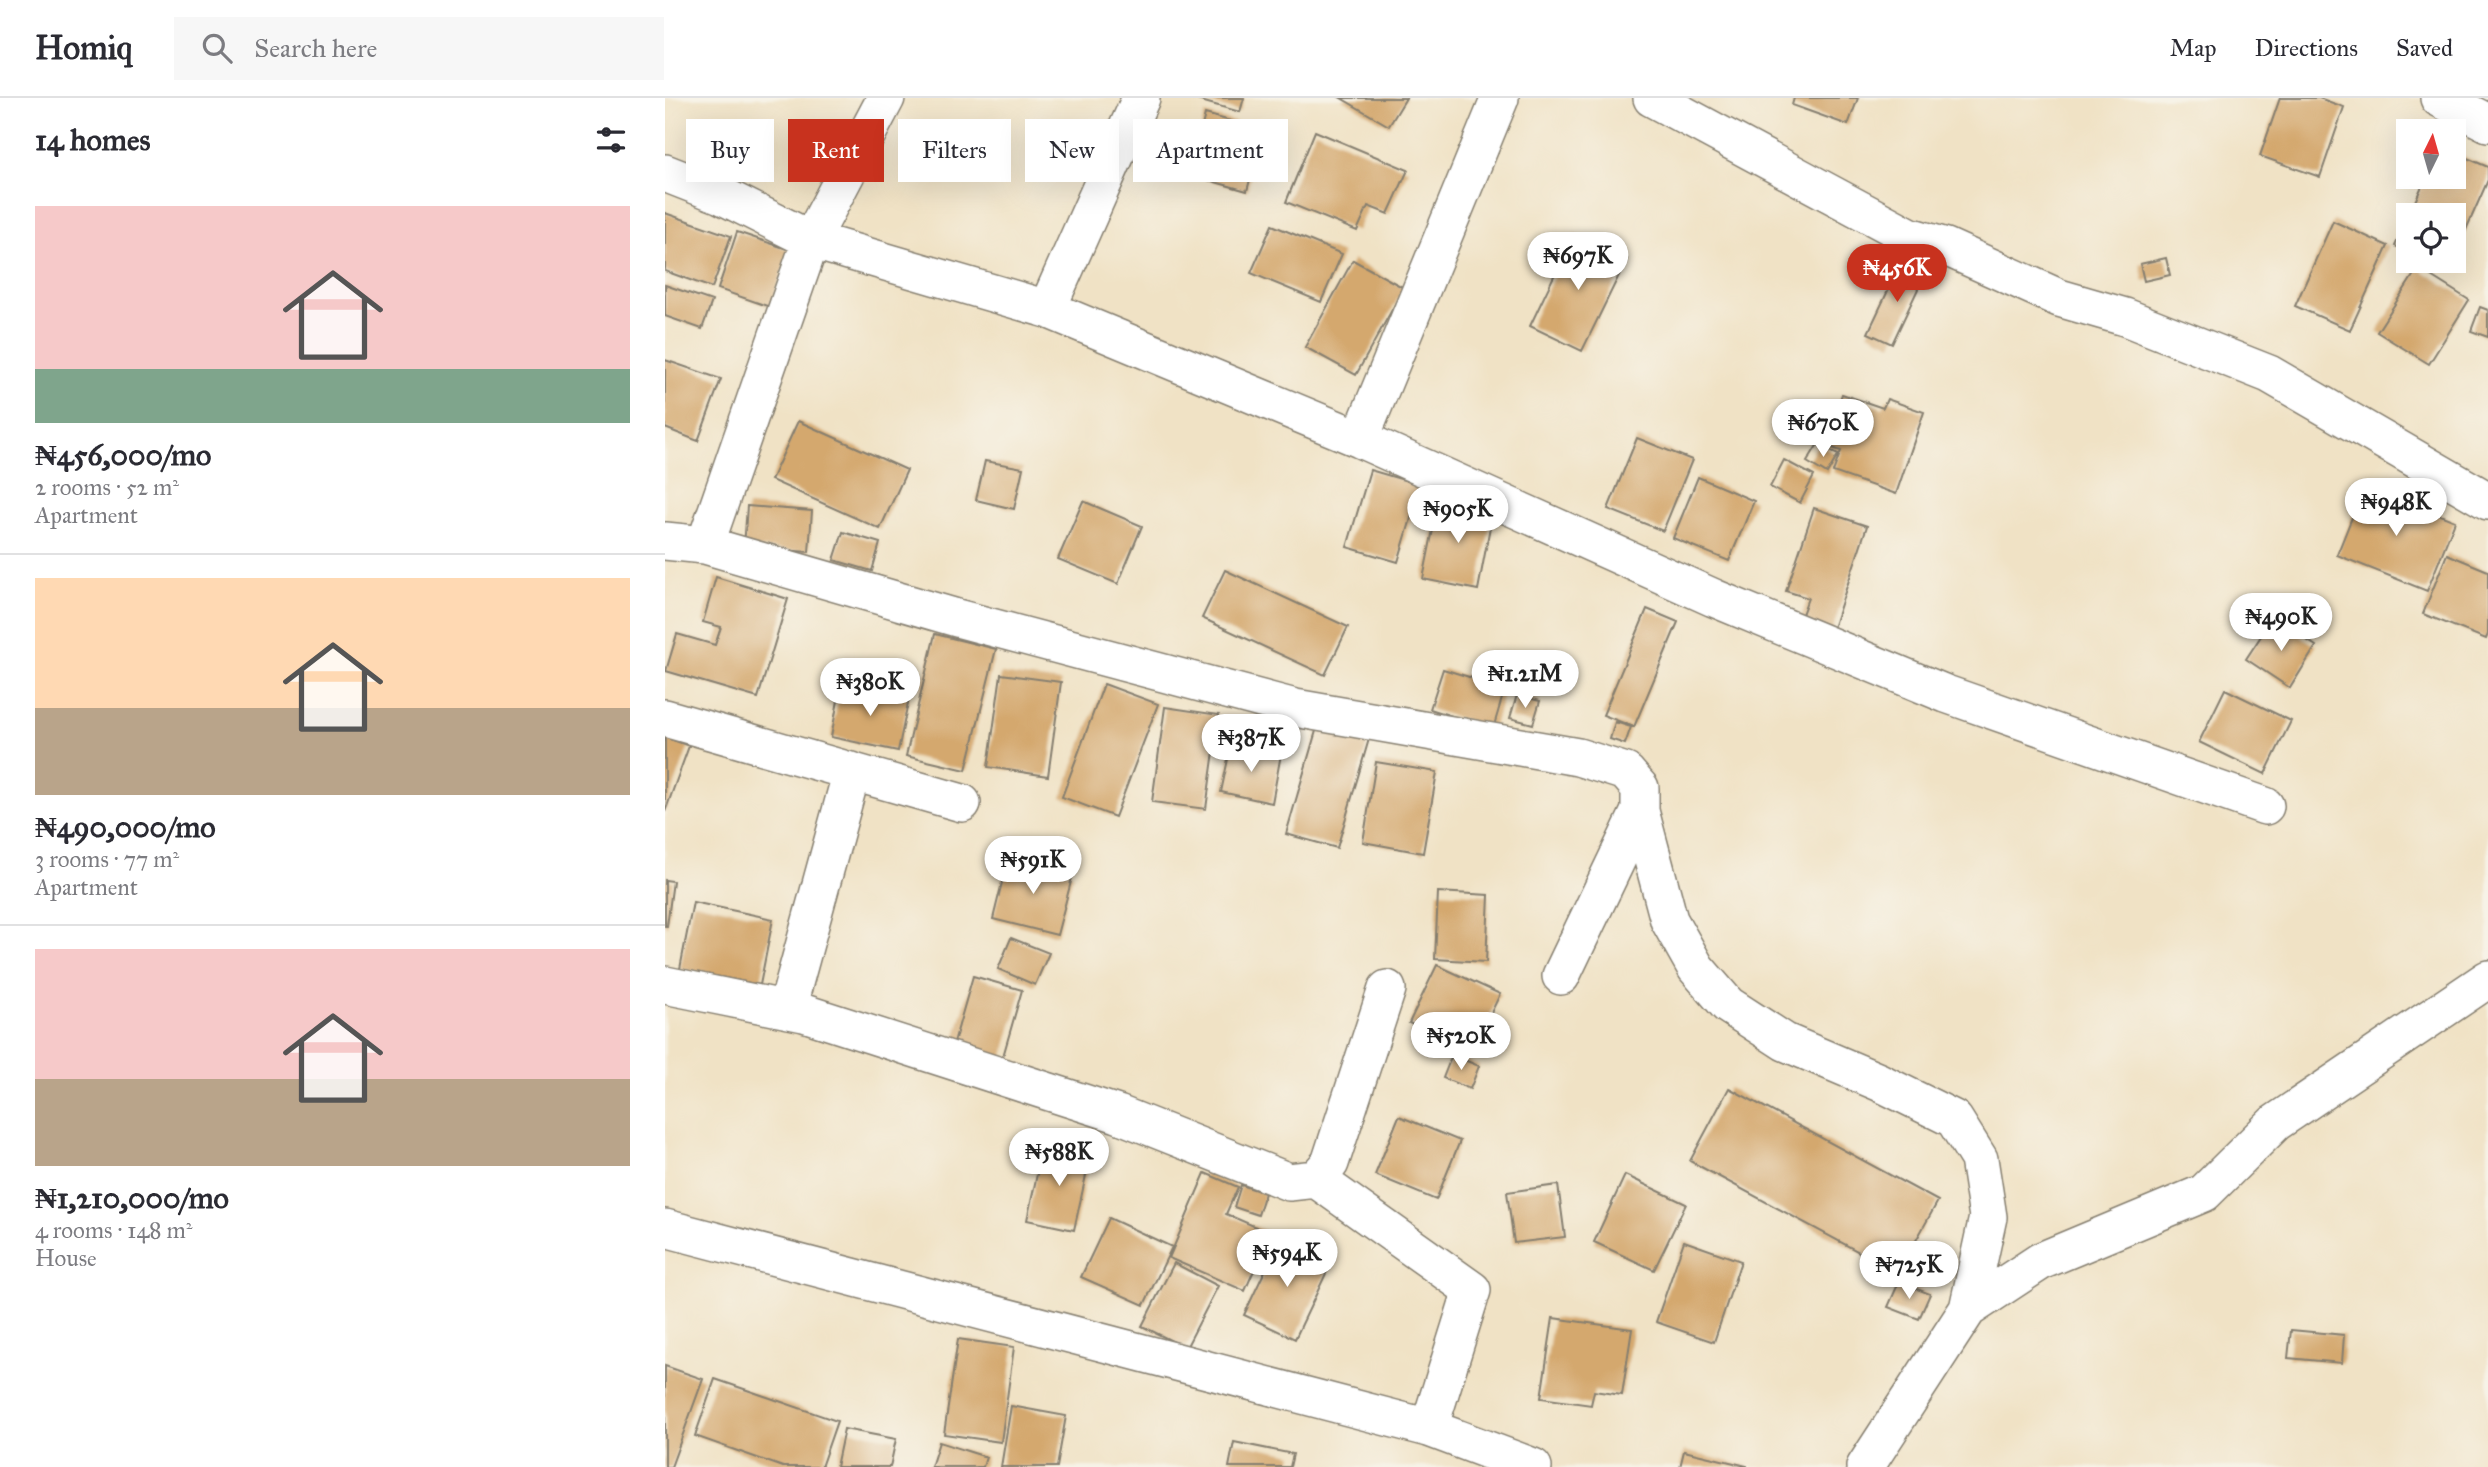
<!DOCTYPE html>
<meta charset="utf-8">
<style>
:root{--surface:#fff;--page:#f7f7f7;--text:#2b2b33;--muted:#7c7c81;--line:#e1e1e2;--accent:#c8321e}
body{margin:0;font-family:"IM FELL Great Primer",serif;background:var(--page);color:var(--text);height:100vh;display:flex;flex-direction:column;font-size:26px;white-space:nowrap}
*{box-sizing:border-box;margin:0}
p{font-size:23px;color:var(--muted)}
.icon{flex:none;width:38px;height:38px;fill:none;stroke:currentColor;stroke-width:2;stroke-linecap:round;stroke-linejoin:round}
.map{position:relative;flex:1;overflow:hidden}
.side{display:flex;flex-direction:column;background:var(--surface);width:665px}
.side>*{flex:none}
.banner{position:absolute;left:21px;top:21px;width:665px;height:63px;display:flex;gap:14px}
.needle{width:46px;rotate:5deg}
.tools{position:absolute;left:1731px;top:21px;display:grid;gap:14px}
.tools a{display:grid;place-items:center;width:70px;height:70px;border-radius:0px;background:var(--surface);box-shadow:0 7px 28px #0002;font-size:35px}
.price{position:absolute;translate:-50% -60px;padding:0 16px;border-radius:24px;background:#fff;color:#222;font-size:23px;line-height:46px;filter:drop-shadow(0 2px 4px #0008)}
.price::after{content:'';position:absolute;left:50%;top:42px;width:21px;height:16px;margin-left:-10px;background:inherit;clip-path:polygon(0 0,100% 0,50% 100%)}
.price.on{background:var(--accent);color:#fff}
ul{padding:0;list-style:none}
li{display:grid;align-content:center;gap:14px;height:371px;padding:0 35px}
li+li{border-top:2px solid var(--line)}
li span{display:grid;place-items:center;height:217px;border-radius:0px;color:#555}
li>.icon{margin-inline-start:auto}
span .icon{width:126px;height:126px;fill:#fffc;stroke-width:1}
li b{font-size:30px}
h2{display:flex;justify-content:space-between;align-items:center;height:84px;padding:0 35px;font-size:30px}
.pill{padding:0 24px;border-radius:0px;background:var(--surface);box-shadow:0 7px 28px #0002;font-size:24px;line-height:63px}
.pill.on{background:var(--accent);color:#fff}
header{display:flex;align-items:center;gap:42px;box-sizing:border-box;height:98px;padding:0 35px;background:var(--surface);border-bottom:2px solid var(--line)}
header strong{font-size:33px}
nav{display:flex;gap:38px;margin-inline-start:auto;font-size:24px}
.search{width:490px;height:63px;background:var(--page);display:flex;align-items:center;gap:18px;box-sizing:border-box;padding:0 24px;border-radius:0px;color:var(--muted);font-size:26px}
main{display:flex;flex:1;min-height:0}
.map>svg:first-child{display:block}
</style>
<header>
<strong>Homiq</strong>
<div class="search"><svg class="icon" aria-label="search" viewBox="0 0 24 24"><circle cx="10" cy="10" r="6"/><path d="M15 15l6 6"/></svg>Search here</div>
<nav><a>Map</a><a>Directions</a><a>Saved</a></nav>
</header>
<main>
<section class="side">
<h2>14 homes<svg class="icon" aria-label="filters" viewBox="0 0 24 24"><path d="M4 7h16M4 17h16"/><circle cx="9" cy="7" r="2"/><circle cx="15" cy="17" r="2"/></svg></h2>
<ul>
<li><span style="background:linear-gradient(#f6c9c9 75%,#7fa58c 0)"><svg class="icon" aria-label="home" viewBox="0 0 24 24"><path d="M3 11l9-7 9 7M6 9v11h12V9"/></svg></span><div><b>₦456,000/mo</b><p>2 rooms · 52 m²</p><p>Apartment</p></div></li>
<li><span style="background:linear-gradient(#ffd9b3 60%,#b9a48a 0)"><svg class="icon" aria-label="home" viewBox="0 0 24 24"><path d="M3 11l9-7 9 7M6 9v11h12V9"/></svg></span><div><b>₦490,000/mo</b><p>3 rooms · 77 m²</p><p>Apartment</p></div></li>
<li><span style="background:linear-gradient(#f6c9c9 60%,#b9a48a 0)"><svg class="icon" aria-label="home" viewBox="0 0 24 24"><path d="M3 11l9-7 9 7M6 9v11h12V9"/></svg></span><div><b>₦1,210,000/mo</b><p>4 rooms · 148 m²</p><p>House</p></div></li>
</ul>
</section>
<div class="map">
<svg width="1823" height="1369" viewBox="0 0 1823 1369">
<rect width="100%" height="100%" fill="#f7f3e8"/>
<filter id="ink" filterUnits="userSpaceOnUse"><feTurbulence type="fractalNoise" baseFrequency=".0143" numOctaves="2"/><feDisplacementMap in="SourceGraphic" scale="14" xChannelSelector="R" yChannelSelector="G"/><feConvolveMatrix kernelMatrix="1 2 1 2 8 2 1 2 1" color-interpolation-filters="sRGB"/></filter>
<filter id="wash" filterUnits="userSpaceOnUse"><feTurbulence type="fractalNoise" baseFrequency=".00686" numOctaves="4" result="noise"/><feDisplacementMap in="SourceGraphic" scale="28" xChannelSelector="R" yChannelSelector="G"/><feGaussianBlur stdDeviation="1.57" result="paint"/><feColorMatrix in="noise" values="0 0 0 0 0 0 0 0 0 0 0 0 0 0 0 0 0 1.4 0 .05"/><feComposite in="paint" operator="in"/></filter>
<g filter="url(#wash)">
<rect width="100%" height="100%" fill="#f0e2c5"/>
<g id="blocks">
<path fill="#d4a86e" d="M525,0H579L575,14Z
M676,0H741L724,28Z
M1129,0H1193L1183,27L1127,7Z
M1615,0H1654L1679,9L1655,79L1595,58Z
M540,16L598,32L582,93L525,77Z
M650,33L743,72L723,116L703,108L692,133L621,104Z
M1788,54L1823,69V82L1788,161V117H1744L1761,79H1788Z
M0,115L66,138L47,190L0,173Z
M1743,120V154L1730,148Z
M1668,123L1723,148L1685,232L1630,208Z
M607,127L677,156L656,204L586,175Z
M72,134L125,152L105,209L53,191Z
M909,136L962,161L917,253L865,228Z
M1501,160L1505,177L1479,183L1475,166Z
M688,162L739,190L691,277L640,249Z
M1764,163H1788L1784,171Z
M1236,165L1260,176L1227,246L1203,235Z
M1753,170L1804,202L1764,266L1712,234Z
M0,187L47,203L37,231L0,218Z
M1815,209L1823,212V239L1806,233Z
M0,262L56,281L33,343L0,330Z
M1177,296L1218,310L1222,301L1259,314L1231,396L1168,374L1176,353L1159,347Z
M133,323L242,372L215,431L106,382Z
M972,340L1027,362L998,433L943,411Z
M1153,346L1173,357L1162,376L1142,364Z
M1119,362L1149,378L1135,405L1105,389Z
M320,363L358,370L349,411L311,402Z
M705,372L756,387L733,464L682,449Z
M1033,379L1089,403L1064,463L1008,440Z
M1700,387L1790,423L1762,493L1672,457Z
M774,402L828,413L813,492L758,481Z
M418,403L477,428L453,486L393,461Z
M82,408L147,413L144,454L79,449Z
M1149,410L1202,428L1167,533L1135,522L1143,500L1121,493Z
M178,434L215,445L207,473L169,462Z
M1782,456L1823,473V536L1821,541L1758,516Z
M560,472L683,529L660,577L537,520Z
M51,479L123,501L93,600L1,573L12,536L50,547L56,529L38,524Z
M982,511L1013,524L969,629L938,617Z
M1608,520L1651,548L1625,590L1581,561Z
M270,536L331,551L301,672L241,658Z
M778,571L840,590L828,631L765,611Z
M336,576L396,584L383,678L323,669Z
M439,586L493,606L450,719L397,699Z
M176,587L244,600L233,653L166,639Z
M1560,591L1626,623L1600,676L1534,644Z
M852,597L875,603L868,626L845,620Z
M500,609L554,617L541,711L487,704Z
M950,624L966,629L960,646L945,641Z
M653,626L704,641L672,750L621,736Z
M0,639L24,648L0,714Z
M566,647L616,656L607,705L556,694Z
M711,664L772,674L758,755L698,744Z
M343,760L408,776L392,837L328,821Z
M0,782L8,783L2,828H0Z
M773,794L824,797L821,864L770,861Z
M28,804L108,821L95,887L15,871Z
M346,840L384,855L370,887L333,871Z
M772,867L835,896L807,955L744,925Z
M308,878L357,892L337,962L288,948Z
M787,957L814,968L805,991L778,980Z
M1064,990L1273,1103L1233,1175L1025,1063Z
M734,1018L795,1043L771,1102L710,1077Z
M378,1049L425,1059L409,1132L362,1122Z
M540,1075L573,1089L561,1116L605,1135L580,1193L504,1160Z
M960,1077L1021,1106L989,1172L929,1144Z
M576,1087L600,1095L593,1117L569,1109Z
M893,1087L900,1139L849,1145L842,1094Z
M444,1120L507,1149L479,1207L416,1179Z
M615,1141L666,1165L630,1241L579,1217Z
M1019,1143L1076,1163L1049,1244L991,1224Z
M509,1165L553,1188L521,1250L477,1228Z
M1234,1184L1265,1196L1254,1221L1223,1209Z
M888,1220L967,1231L957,1297L929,1293L926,1307L876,1300Z
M1626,1232L1679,1237L1677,1265L1623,1260Z
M293,1241L349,1249L336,1344L279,1336Z
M0,1268L38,1281L6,1369H0Z
M50,1281L172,1323L156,1369H118L30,1338Z
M346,1308L401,1318L392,1369H336Z
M179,1331L231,1341L225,1369H171Z
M274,1344L321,1359L318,1369H266Z
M569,1344L628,1356L625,1369H564Z
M1019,1353L1082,1368V1369H1015Z"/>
</g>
</g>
<g filter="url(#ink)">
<use href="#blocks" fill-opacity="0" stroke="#867f70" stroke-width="2"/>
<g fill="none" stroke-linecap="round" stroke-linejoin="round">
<defs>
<path id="minor" d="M987,0L1244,138L1281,149L1394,200L1460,219L1604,276L1823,403
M1774,0L1823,25
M0,75L56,97L146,142L382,211L695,341L1049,500L1281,596L1600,708
M382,211L476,0
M695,341L835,0
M0,443L40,447L292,520L630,610L913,659L961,674L975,690V713L896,878
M40,447L146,142L221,0
M0,620L297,705
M975,713L1004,822L1031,870L1063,907L1120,944L1214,984L1289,1021L1314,1061L1323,1119L1303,1211
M0,887L139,915L453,1016L624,1084L651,1081L665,1065L722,891
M122,911L187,673
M651,1081L807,1192L764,1330
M0,1130L764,1330L868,1369
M1200,1369L1303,1211L1376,1163L1539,1095L1610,1025L1823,881"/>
</defs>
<use href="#minor" stroke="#867f70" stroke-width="40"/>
<use href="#minor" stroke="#fff" stroke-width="37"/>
</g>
</g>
</svg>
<div class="tools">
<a><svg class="needle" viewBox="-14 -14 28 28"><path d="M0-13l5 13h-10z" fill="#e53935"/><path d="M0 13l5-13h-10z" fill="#7c7c81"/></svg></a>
<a><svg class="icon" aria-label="locate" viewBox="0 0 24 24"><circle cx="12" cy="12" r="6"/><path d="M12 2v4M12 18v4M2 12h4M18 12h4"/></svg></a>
</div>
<b class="price" style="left:913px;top:194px">₦697K</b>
<b class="price on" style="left:1232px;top:206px">₦456K</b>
<b class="price" style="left:1158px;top:361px">₦670K</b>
<b class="price" style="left:1731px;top:440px">₦948K</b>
<b class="price" style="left:793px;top:447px">₦905K</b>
<b class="price" style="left:1616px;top:555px">₦490K</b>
<b class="price" style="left:860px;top:612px">₦1.21M</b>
<b class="price" style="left:205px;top:620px">₦380K</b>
<b class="price" style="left:586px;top:676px">₦387K</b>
<b class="price" style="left:368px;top:798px">₦591K</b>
<b class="price" style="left:796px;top:974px">₦520K</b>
<b class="price" style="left:394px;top:1090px">₦588K</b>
<b class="price" style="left:622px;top:1191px">₦594K</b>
<b class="price" style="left:1244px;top:1203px">₦725K</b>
<div class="banner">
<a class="pill">Buy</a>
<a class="pill on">Rent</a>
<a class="pill">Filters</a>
<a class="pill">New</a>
<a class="pill">Apartment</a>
</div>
</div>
</main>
